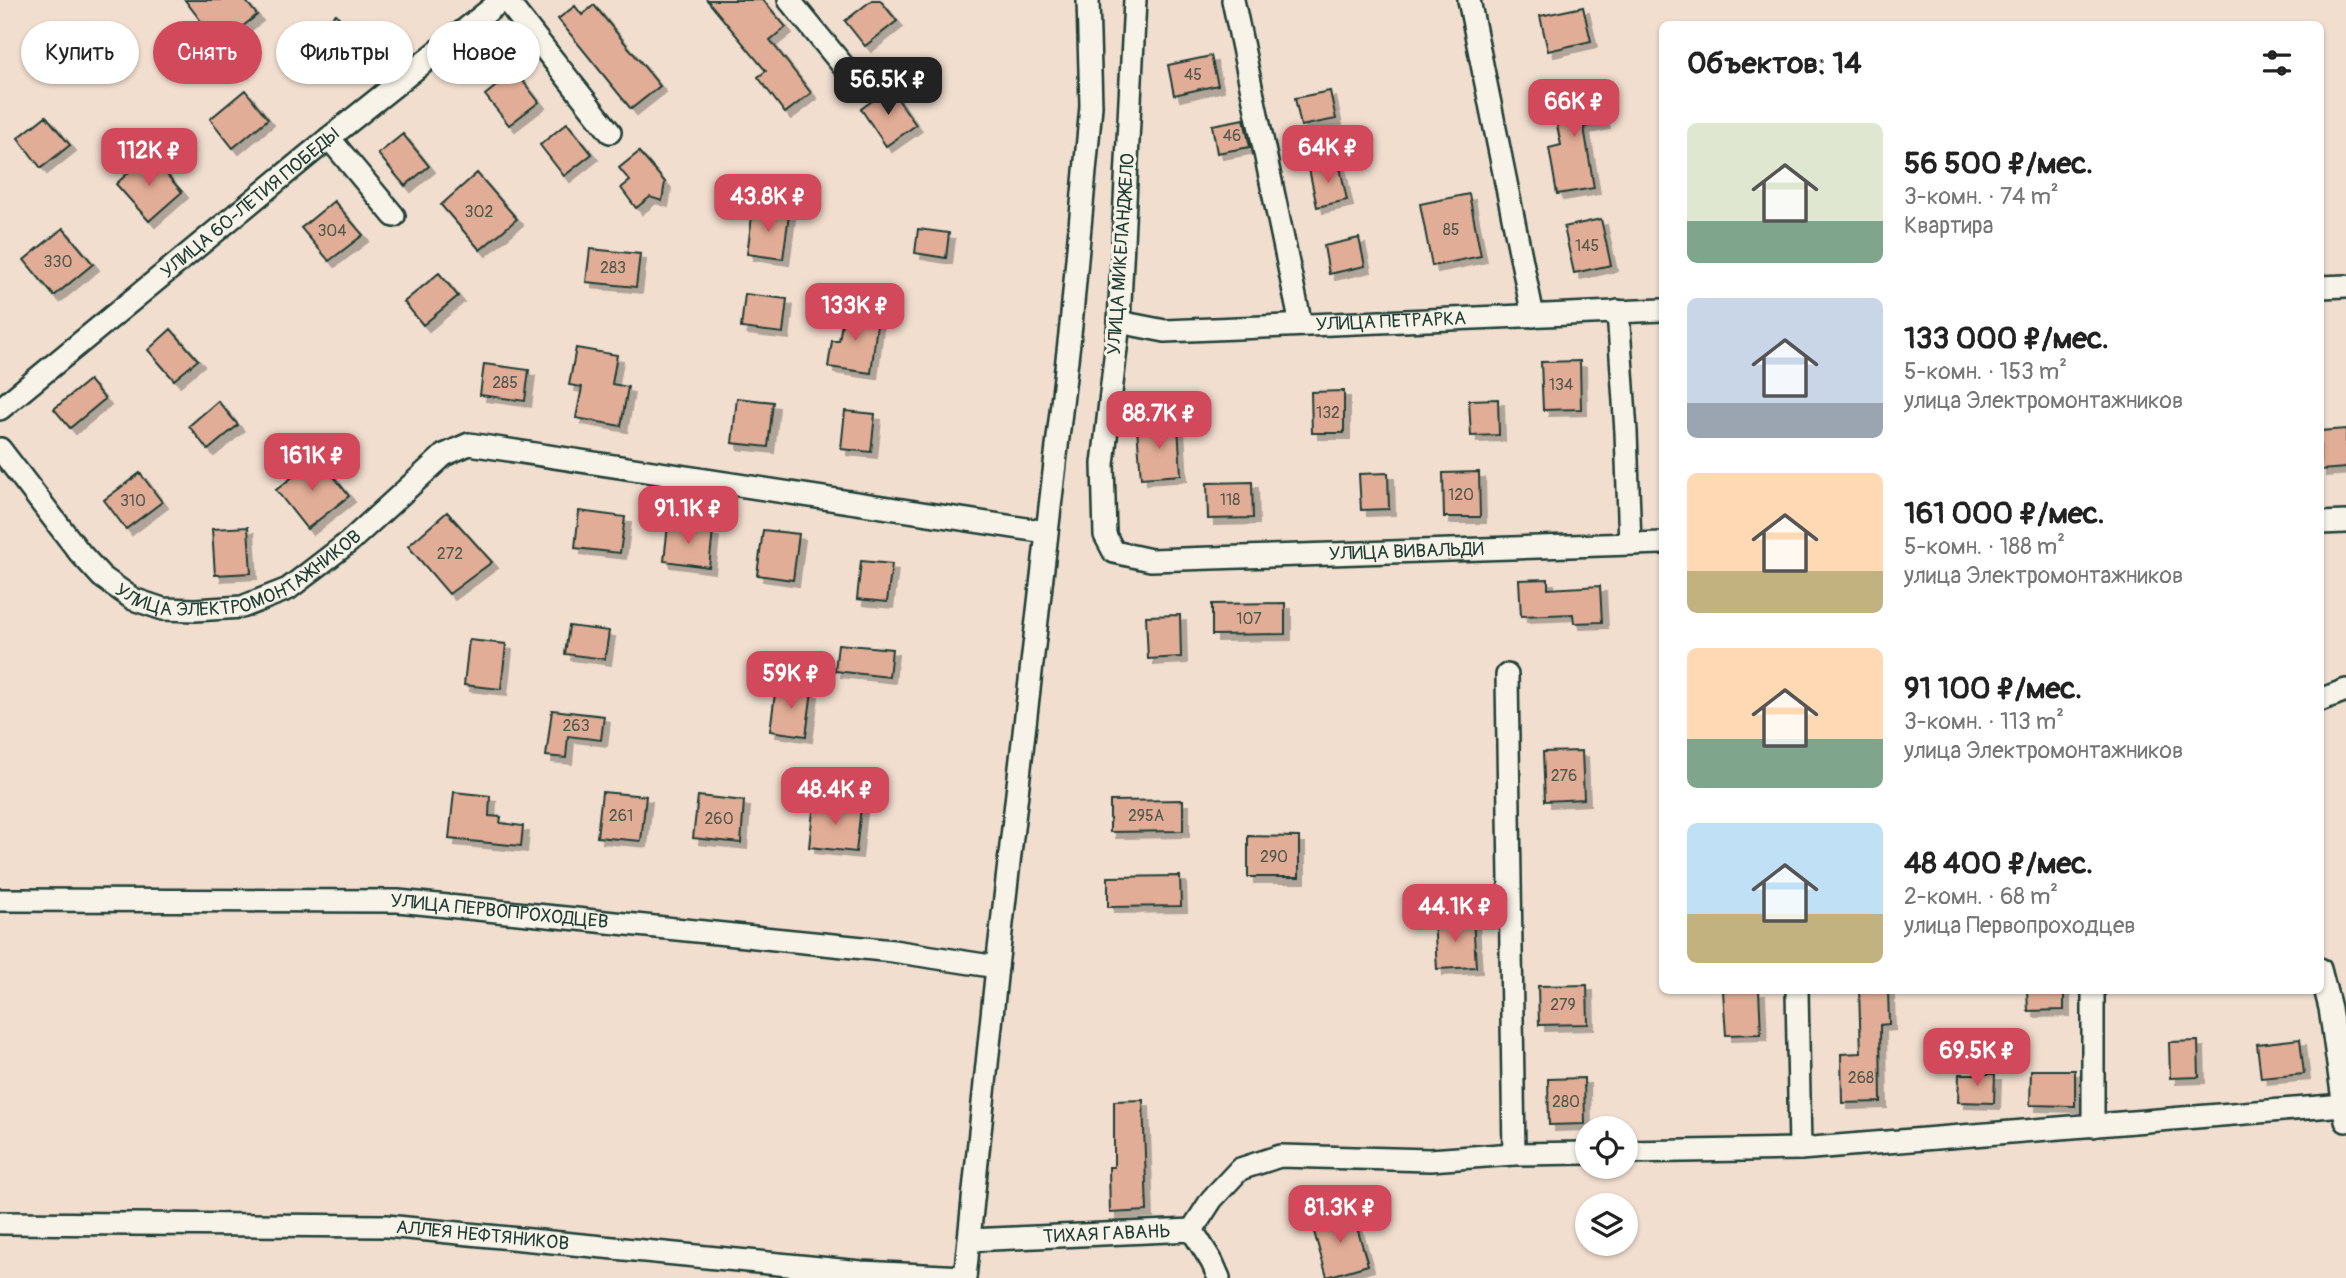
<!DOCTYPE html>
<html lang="ru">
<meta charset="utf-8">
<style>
:root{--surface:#fff;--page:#f2f2f2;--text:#222;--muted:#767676;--accent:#d1495b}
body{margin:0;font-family:Pangolin,sans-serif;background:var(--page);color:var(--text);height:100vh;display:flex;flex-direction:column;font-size:26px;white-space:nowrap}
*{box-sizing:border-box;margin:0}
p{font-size:23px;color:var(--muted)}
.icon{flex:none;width:38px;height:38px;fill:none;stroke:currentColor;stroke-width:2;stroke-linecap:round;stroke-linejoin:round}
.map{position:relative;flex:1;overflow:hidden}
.drawer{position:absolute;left:1659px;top:21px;width:665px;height:973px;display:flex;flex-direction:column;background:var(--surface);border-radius:10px;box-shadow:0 2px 5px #0004}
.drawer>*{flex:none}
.hud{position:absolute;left:21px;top:21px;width:665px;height:63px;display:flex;gap:14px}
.controls{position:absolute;left:1575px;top:1116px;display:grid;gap:14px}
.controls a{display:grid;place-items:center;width:63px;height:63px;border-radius:50%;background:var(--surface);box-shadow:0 2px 5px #0004;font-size:35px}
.price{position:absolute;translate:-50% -60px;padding:0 16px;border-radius:14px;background:var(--accent);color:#fff;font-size:23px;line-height:46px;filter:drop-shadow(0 2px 4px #0008)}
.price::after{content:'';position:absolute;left:50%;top:42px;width:21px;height:16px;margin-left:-10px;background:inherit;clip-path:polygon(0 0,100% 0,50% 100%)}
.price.on{background:#222;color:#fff}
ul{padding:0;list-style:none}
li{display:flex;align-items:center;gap:21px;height:175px;padding:0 28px}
li span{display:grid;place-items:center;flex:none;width:196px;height:140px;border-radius:10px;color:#555}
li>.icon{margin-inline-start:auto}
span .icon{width:84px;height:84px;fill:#fffc;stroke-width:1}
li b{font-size:30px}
h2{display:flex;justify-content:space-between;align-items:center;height:84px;padding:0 28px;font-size:30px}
.chip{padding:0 24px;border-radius:32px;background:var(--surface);box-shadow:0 2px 5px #0004;font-size:24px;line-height:63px}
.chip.on{background:var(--accent);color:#fff}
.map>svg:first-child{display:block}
</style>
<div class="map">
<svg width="2346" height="1278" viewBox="0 0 2346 1278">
<defs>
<filter id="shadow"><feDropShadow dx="6" dy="6" stdDeviation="0" flood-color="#0004"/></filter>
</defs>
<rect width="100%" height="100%" fill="#f1decf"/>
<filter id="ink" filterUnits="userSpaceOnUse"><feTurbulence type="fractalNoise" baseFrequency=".0143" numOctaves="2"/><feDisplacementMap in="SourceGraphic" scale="14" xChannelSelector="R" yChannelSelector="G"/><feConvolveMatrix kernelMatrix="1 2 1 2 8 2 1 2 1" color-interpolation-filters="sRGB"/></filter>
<g filter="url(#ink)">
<path fill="#e2ad96" stroke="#1f3d34" stroke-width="2" filter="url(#shadow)" d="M185,0H245L257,15L219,45Z
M707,0H763L786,27L770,40L811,93L785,113L758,77L766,71Z
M872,0H880L897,21L865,46L845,21Z
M594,5L660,86L631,109L558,19L575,6L582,15Z
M1583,7L1591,41L1548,51L1540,16Z
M336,14L364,48L329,77L301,42Z
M1211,56L1218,85L1174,95L1168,65Z
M515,71L539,102L509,125L485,95Z
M1596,86L1604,123L1584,127L1594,188L1557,194L1549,148L1561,145L1551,96Z
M890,88L916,125L886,146L861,109Z
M245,90L268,119L233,148L210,119Z
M1330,91L1336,119L1301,126L1295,98Z
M46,116L70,145L41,168L18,138Z
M1244,119L1250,147L1217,153L1212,125Z
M567,123L592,154L564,176L540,145Z
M403,134L429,166L405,186L378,154Z
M639,152L665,182L662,201L650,197L636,208L621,188L630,181L619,168Z
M149,154L182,192L149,221L116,184Z
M1339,163L1347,200L1317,207L1309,169Z
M477,173L517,219L480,250L441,205Z
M1469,194L1481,256L1432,266L1420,204Z
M334,201L363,235L329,261L301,228Z
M753,209L789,214L783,259L747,254Z
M1601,219L1611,265L1574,273L1564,227Z
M63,228L93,264L54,296L24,260Z
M918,229L949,233L946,258L915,253Z
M1359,238L1365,266L1329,274L1324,246Z
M590,249L640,254L636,287L586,282Z
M439,273L458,296L423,325L404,302Z
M745,294L787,299L783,333L741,328Z
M844,311L878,316L871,373L828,367L832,341H839Z
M171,329L198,360L174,380L148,350Z
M576,348L617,355L612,384L628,387L621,426L576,418L582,387L569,385Z
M1580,361L1581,409L1543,410L1541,362Z
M484,364L529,370L525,401L480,395Z
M89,380L105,399L70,428L54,409Z
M1344,391V433H1312L1311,392Z
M737,398L773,402L768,447L732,443Z
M1498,399L1499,435L1471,436L1469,400Z
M218,401L238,425L208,450L189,426Z
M845,411L875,414L871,452L841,449Z
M1178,425L1181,475L1141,478L1137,428Z
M2346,429V468L2320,470V431Z
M318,457L349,496L307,529L276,490Z
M1479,472L1480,517H1444L1443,473Z
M140,473L162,502L126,529L104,500Z
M1388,473L1389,509L1361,510L1359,474Z
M1252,482L1253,518L1208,519L1207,483Z
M579,511L625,517L620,553L575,548Z
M447,512L492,562L449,594L408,546Z
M668,525L713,531L709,567L664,561Z
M248,527L251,573L215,575L212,529Z
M763,530L799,534L793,580L757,575Z
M861,561L892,564L887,602L857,599Z
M1548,579V589L1600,586L1602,622L1574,623L1573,614L1521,616L1519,580Z
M1285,603V634L1212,635V604Z
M1180,615L1181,657L1148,659L1146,616Z
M569,626L609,631L605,659L565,654Z
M469,640L506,644L501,689L464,685Z
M838,644L892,649L889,677L835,671Z
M776,686L812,691L806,736L770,731Z
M552,710L604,716L601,740L568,736L566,758L546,756Z
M1582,751L1584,799L1545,801L1543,752Z
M454,792L490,796L489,816L501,817L500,823L523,826L521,846L449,839Z
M602,792L646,796L641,841L597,837Z
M698,796L744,801L741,843L693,838Z
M1183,800V831L1110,832V801Z
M814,802L861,807L856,852L809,847Z
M1248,836L1299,837V877H1248Z
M1180,876L1181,906L1108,907V877Z
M1473,918L1476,967L1437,969L1434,920Z
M1587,985L1588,1024L1539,1025L1538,986Z
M1759,990L1761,1034L1726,1035L1723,991Z
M1859,990H1888L1889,1024L1880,1025L1881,1102L1842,1103L1841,1054L1861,1053Z
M2027,990H2064V1010L2028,1011Z
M2300,1039L2304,1074L2261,1078L2257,1044Z
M2198,1041L2199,1077L2170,1078L2169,1042Z
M2031,1070H2075V1106L2030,1105Z
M1959,1074H1995L1994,1103L1958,1102Z
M1584,1078L1585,1124L1549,1125L1548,1079Z
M1143,1100L1147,1211L1110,1213L1109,1167H1114V1101Z
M1353,1214L1368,1265L1327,1277L1312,1225Z"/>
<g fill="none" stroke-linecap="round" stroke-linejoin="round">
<defs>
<g id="minor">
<path d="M506,0L610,132"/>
<path d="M789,0L845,68"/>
<path id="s1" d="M1135,0L1119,322L1103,464L1105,535L1114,552L1151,560L1662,543"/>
<path d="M1233,0L1301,325"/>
<path d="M1469,0L1533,316"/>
<path d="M329,138L394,216"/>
<path d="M2320,287L2346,286"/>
<path d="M1618,311L1626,432L1630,544"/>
<path id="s2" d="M1119,322L1165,331L1662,310"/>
<path id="s3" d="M0,409L329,138L502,0"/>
<path id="s4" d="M0,449L80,553L102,577L133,599L163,609L195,610L242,607L288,589L349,542L444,455L469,444L1046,532"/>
<path d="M2320,523L2346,522"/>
<path d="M1507,675L1514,1154"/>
<path d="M2320,700L2346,690"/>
<path id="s5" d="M0,900L398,901L893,951L997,967"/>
<path d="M2320,969L2330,1008L2346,1121"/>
<path d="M1797,990L1800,1149"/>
<path d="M2093,990V1126"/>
<path d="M1626,1152L1800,1149L2344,1105"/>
<path id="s6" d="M0,1223L386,1226L861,1272L965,1277"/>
<path d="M1192,1230L1212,1199L1240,1169L1280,1156L1430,1160L1514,1154L1587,1153"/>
<path id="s7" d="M969,1240L1192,1230L1212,1262L1219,1278"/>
<path d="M965,1278L997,967L1071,325L1091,106L1088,0"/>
</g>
</defs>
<use href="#minor" stroke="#1f3d34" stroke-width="26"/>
<use href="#minor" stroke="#f7f3e8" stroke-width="21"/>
</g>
</g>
<g text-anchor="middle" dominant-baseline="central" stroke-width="6" stroke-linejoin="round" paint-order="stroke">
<g font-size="16" fill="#50594c">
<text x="1193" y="75">45</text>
<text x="1232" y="136">46</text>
<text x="479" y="212">302</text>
<text x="1451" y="230">85</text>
<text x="332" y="231">304</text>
<text x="1587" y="246">145</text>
<text x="58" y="262">330</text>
<text x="613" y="268">283</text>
<text x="505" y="383">285</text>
<text x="1561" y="385">134</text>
<text x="1328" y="413">132</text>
<text x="1461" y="495">120</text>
<text x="1230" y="500">118</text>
<text x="133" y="501">310</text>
<text x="450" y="554">272</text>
<text x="1249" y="619">107</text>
<text x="576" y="726">263</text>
<text x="1564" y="776">276</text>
<text x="621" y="816">261</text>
<text x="1146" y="816">295А</text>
<text x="719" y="819">260</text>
<text x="1274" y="857">290</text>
<text x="1563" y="1005">279</text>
<text x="1861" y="1078">268</text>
<text x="1566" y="1102">280</text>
</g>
<g font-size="19" fill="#1f3d34" stroke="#f7f3e8">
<text stroke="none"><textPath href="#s3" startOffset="324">УЛИЦА 60-ЛЕТИЯ ПОБЕДЫ</textPath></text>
<text transform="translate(1121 254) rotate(-86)">УЛИЦА МИКЕЛАНДЖЕЛО</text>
<text stroke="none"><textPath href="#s2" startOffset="273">УЛИЦА ПЕТРАРКА</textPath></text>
<text stroke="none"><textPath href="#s1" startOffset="849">УЛИЦА ВИВАЛЬДИ</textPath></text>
<text stroke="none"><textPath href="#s4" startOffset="317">УЛИЦА ЭЛЕКТРОМОНТАЖНИКОВ</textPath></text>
<text stroke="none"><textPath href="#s5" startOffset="500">УЛИЦА ПЕРВОПРОХОДЦЕВ</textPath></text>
<text stroke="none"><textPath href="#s7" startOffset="138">ТИХАЯ ГАВАНЬ</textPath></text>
<text stroke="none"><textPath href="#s6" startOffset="483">АЛЛЕЯ НЕФТЯНИКОВ</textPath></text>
</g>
</g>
</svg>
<div class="controls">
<a><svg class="icon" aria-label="locate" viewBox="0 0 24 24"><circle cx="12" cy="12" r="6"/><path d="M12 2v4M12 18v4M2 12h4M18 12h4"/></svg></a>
<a><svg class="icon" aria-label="layers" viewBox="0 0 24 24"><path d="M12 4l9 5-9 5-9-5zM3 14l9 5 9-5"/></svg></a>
</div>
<b class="price on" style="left:888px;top:117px">56.5K ₽</b>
<b class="price" style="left:1574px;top:139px">66K ₽</b>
<b class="price" style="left:1328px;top:185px">64K ₽</b>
<b class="price" style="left:149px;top:188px">112K ₽</b>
<b class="price" style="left:768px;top:234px">43.8K ₽</b>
<b class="price" style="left:855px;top:343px">133K ₽</b>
<b class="price" style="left:1159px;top:451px">88.7K ₽</b>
<b class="price" style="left:312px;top:493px">161K ₽</b>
<b class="price" style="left:688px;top:546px">91.1K ₽</b>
<b class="price" style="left:791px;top:711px">59K ₽</b>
<b class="price" style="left:835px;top:827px">48.4K ₽</b>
<b class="price" style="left:1455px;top:944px">44.1K ₽</b>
<b class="price" style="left:1977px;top:1088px">69.5K ₽</b>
<b class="price" style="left:1340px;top:1245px">81.3K ₽</b>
<div class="hud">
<a class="chip">Купить</a>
<a class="chip on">Снять</a>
<a class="chip">Фильтры</a>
<a class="chip">Новое</a>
</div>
<section class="drawer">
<h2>Объектов: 14<svg class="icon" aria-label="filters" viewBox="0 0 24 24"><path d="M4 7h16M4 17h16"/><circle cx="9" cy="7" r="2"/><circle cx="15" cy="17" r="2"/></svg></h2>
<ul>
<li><span style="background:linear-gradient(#dfe7d0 70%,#7fa58c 0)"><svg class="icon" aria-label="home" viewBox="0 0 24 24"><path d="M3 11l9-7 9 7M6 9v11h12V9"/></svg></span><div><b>56 500 ₽/мес.</b><p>3-комн. · 74 m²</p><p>Квартира</p></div></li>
<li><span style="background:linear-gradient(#c9d6e8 75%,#9aa5b1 0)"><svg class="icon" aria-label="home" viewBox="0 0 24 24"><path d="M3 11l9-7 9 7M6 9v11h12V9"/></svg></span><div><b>133 000 ₽/мес.</b><p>5-комн. · 153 m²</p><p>улица Электромонтажников</p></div></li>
<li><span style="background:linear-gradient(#ffd9b3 70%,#c2b280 0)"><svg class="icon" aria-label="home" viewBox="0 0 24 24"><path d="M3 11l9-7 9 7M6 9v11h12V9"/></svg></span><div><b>161 000 ₽/мес.</b><p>5-комн. · 188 m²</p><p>улица Электромонтажников</p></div></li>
<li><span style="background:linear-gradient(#ffd9b3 65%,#7fa58c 0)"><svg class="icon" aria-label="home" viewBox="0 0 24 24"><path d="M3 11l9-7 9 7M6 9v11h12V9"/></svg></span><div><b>91 100 ₽/мес.</b><p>3-комн. · 113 m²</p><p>улица Электромонтажников</p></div></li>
<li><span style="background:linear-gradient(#bfe0f5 65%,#c2b280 0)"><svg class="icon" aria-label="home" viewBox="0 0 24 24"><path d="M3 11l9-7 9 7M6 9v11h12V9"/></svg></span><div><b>48 400 ₽/мес.</b><p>2-комн. · 68 m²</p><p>улица Первопроходцев</p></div></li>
</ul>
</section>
</div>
